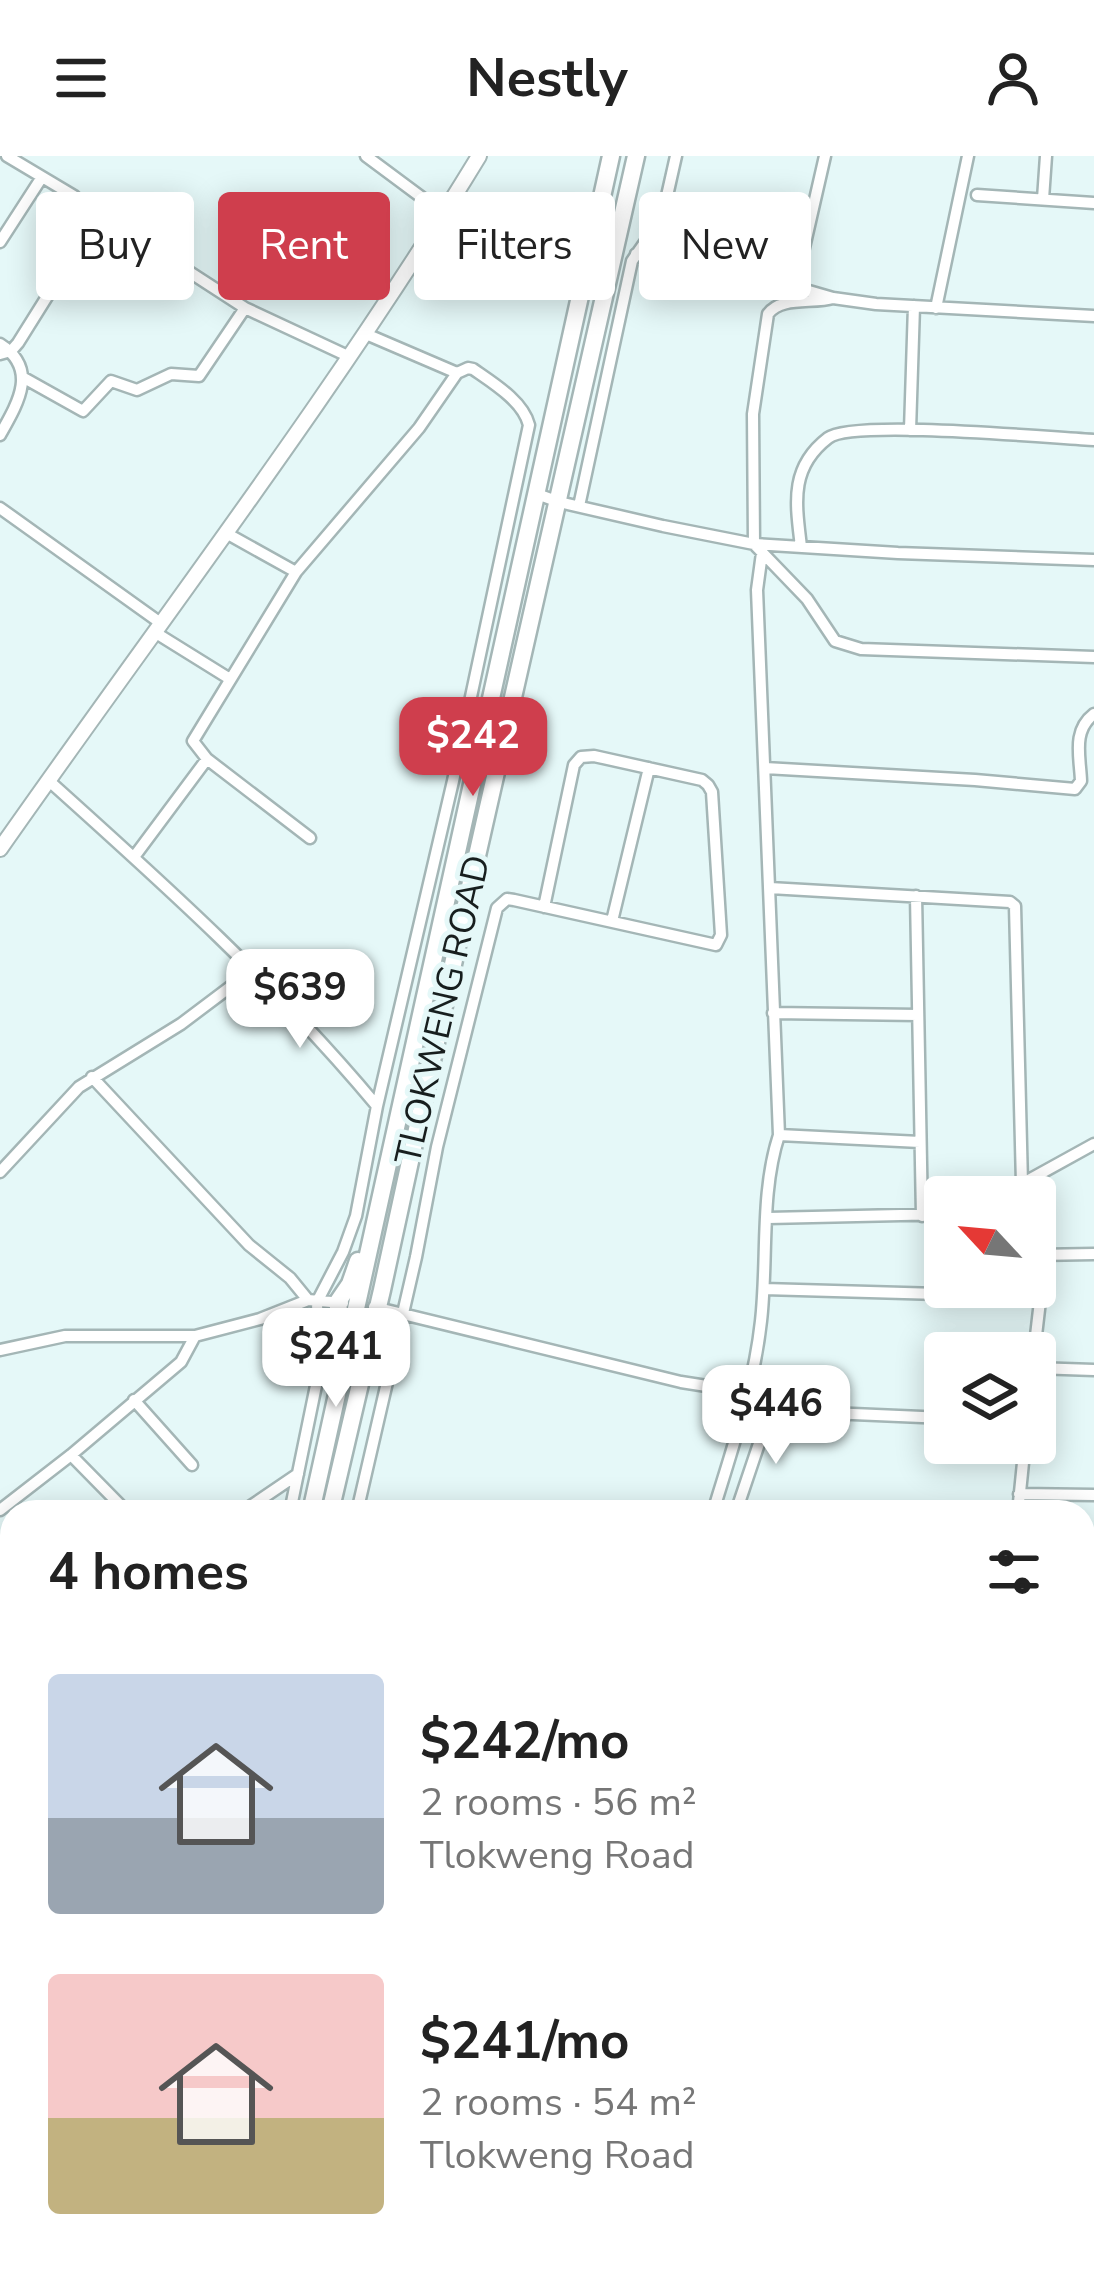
<!DOCTYPE html>
<meta charset="utf-8">
<style>
:root{--surface:#fff;--page:#f6f6f6;--text:#222;--muted:#767676;--accent:#cf3e4d}
body{margin:0;font-family:"Nunito Sans",sans-serif;background:var(--page);color:var(--text);height:100vh;display:flex;flex-direction:column;font-size:45px;white-space:nowrap}
*{box-sizing:border-box;margin:0}
p{font-size:39px;color:var(--muted)}
.icon{flex:none;width:66px;height:66px;fill:none;stroke:currentColor;stroke-width:2;stroke-linecap:round;stroke-linejoin:round}
.map{position:relative;flex:1;overflow:hidden}
.drawer{position:absolute;left:0px;top:1344px;width:1095px;height:771px;display:flex;flex-direction:column;background:var(--surface);border-radius:36px 36px 0 0;box-shadow:0 6px 30px #0003}
.drawer>*{flex:none}
.hud{position:absolute;left:36px;top:36px;width:1023px;height:108px;display:flex;gap:24px}
.needle{width:78px;rotate:296deg}
.controls{position:absolute;left:924px;top:1020px;display:grid;gap:24px}
.controls a{display:grid;place-items:center;width:132px;height:132px;border-radius:12px;background:var(--surface);box-shadow:0 6px 30px #0003;font-size:60px}
.price{position:absolute;translate:-50% -102px;padding:0 27px;border-radius:24px;background:#fff;color:#222;font-size:39px;line-height:78px;filter:drop-shadow(0 3px 6px #0008)}
.price::after{content:'';position:absolute;left:50%;top:72px;width:36px;height:27px;margin-left:-18px;background:inherit;clip-path:polygon(0 0,100% 0,50% 100%)}
.price.on{background:var(--accent);color:#fff}
ul{padding:0;list-style:none}
li{display:flex;align-items:center;gap:36px;height:300px;padding:0 48px}
li span{display:grid;place-items:center;flex:none;width:336px;height:240px;border-radius:12px;color:#555}
li>.icon{margin-inline-start:auto}
span .icon{width:144px;height:144px;fill:#fffc;stroke-width:1}
li b{font-size:51px}
h2{display:flex;justify-content:space-between;align-items:center;height:144px;padding:0 48px;font-size:51px}
.chip{padding:0 42px;border-radius:12px;background:var(--surface);box-shadow:0 6px 30px #0003;font-size:42px;line-height:108px}
.chip.on{background:var(--accent);color:#fff}
header{display:flex;justify-content:space-between;align-items:center;height:156px;padding:0 48px;background:var(--surface);font-size:54px;font-weight:700}
.map>svg:first-child{display:block}
</style>
<header><svg class="icon" aria-label="menu" viewBox="0 0 24 24"><path d="M4 6h16M4 12h16M4 18h16"/></svg>Nestly<svg class="icon" aria-label="person" viewBox="0 0 24 24"><circle cx="12" cy="8" r="4"/><path d="M4 21q1-7 8-7t8 7"/></svg></header>
<div class="map">
<svg width="1094" height="2114" viewBox="0 0 1094 2114">
<rect width="100%" height="100%" fill="#e5f8f8"/>
<g fill="none" stroke-linecap="round" stroke-linejoin="round">
<path stroke="#60b1b3" stroke-width="3" d="M0,1786L12,1780"/>
<defs>
<path id="minor" d="M7,0L74,40L101,68L113,69L137,82L245,152L350,201
M366,0L444,58
M977,39L1094,47
M1043,43L1046,0
M0,86L42,21
M636,98L795,131L833,142L876,148L1094,160
M795,131L825,0
M833,142C813,148 781,140 768,158L753,258L754,388L807,443L835,485L861,493L1094,501
M936,152L968,0
M0,188C39,213 18,247 0,279
M0,198L11,195L18,187L85,80L101,68
M24,222L83,255L111,225L137,234L171,218L199,220L245,152
M910,274L914,150
M537,338L559,346L663,370L754,388L898,397L1094,404
M579,350L632,105L662,62L676,0
M0,352L162,468
M226,377L296,416L193,585L207,603L310,682
M801,391C796,348 789,312 828,282C852,263 1052,282 1094,284
M296,416L419,272L457,217
M156,477L230,523
M765,612L975,624L1075,633L1081,625C1080,600 1072,575 1094,558
M48,624C165,729 276,829 377,950
M134,701L207,603
M770,732L1010,746L1015,750L1022,1028
M916,740L922,1060
M612,765L649,612
M773,857L918,859
M92,921L249,1089L290,1122L308,1144
M779,979L920,986
M0,1016L79,931L181,868L254,813
M998,1041L1094,988
M768,1062L945,1058
M1036,1099L1094,1098
M764,1133L1041,1141
M374,1151L681,1226L713,1231L750,1229
M0,1194L65,1180H195L260,1163L308,1144L343,1147
M1034,1197L1043,1119L1035,1096
M1035,1212L1094,1214
M134,1244L192,1309
M745,1249L830,1257L945,1262
M71,1299L127,1356
M1019,1338L1094,1339
M0,1354L71,1299L181,1206L195,1180
M242,1356L298,1318
M290,1356L319,1215L317,1146L343,1096L356,1060L377,950L453,625L529,269C523,245 493,227 473,213L468,212L457,217L366,178
M357,1356L416,1101L437,991L497,752L507,743L514,744L716,789L721,779L712,636L708,629L702,624L594,600L581,601L574,609L544,751
M713,1356C732,1293 754,1230 761,1165C768,1104 760,1037 779,979L757,434L762,397
M736,1356L771,1252
M1018,1356L1025,1287
M0,1438L12,1446
M1083,1465H1094
M0,1634L12,1642
M0,1737H12
M1083,1775L1094,1771
M0,1796L12,1790
M0,1847L12,1869
M1083,1999L1094,1997
M0,2017L12,2022
M150,2103L166,2114
M252,2103L254,2114
M323,2103L326,2114
M562,2103L565,2114
M13,2114L19,2103
M201,2114L214,2103
M715,2114L718,2103
M779,2114L783,2103"/>
<path id="tertiary" d="M0,693C161,463 333,240 479,0"/>
<path id="primary" d="M341,1186L342,1164L337,1147L350,1128L358,1105
M311,1356L611,0
M330,1356L382,1134L469,735L636,0
M276,2103L278,2114
M299,2103L301,2114"/>
</defs>
<use href="#minor" stroke="#a4b6b6" stroke-width="15"/>
<use href="#tertiary" stroke="#a4b6b6" stroke-width="18"/>
<use href="#primary" stroke="#a4b6b6" stroke-width="21"/>
<use href="#minor" stroke="#fff" stroke-width="10"/>
<use href="#tertiary" stroke="#fff" stroke-width="14"/>
<use href="#primary" stroke="#fff" stroke-width="16"/>
</g>
<g text-anchor="middle" dominant-baseline="central" stroke-width="10" stroke-linejoin="round" paint-order="stroke">
<g font-size="36" fill="#171e1e" stroke="#e5f8f8">
<text transform="translate(443 854) rotate(-77)">TLOKWENG ROAD</text>
</g>
</g>
</svg>
<div class="controls">
<a><svg class="needle" viewBox="-14 -14 28 28"><path d="M0-13l5 13h-10z" fill="#e53935"/><path d="M0 13l5-13h-10z" fill="#767676"/></svg></a>
<a><svg class="icon" aria-label="layers" viewBox="0 0 24 24"><path d="M12 4l9 5-9 5-9-5zM3 14l9 5 9-5"/></svg></a>
</div>
<b class="price on" style="left:473px;top:643px">$242</b>
<b class="price" style="left:300px;top:895px">$639</b>
<b class="price" style="left:336px;top:1254px">$241</b>
<b class="price" style="left:776px;top:1311px">$446</b>
<div class="hud">
<a class="chip">Buy</a>
<a class="chip on">Rent</a>
<a class="chip">Filters</a>
<a class="chip">New</a>
</div>
<section class="drawer">
<h2>4 homes<svg class="icon" aria-label="filters" viewBox="0 0 24 24"><path d="M4 7h16M4 17h16"/><circle cx="9" cy="7" r="2"/><circle cx="15" cy="17" r="2"/></svg></h2>
<ul>
<li><span style="background:linear-gradient(#c9d6e8 60%,#9aa5b1 0)"><svg class="icon" aria-label="home" viewBox="0 0 24 24"><path d="M3 11l9-7 9 7M6 9v11h12V9"/></svg></span><div><b>$242/mo</b><p>2 rooms · 56 m²</p><p>Tlokweng Road</p></div></li>
<li><span style="background:linear-gradient(#f6c9c9 60%,#c2b280 0)"><svg class="icon" aria-label="home" viewBox="0 0 24 24"><path d="M3 11l9-7 9 7M6 9v11h12V9"/></svg></span><div><b>$241/mo</b><p>2 rooms · 54 m²</p><p>Tlokweng Road</p></div></li>
</ul>
</section>
</div>
